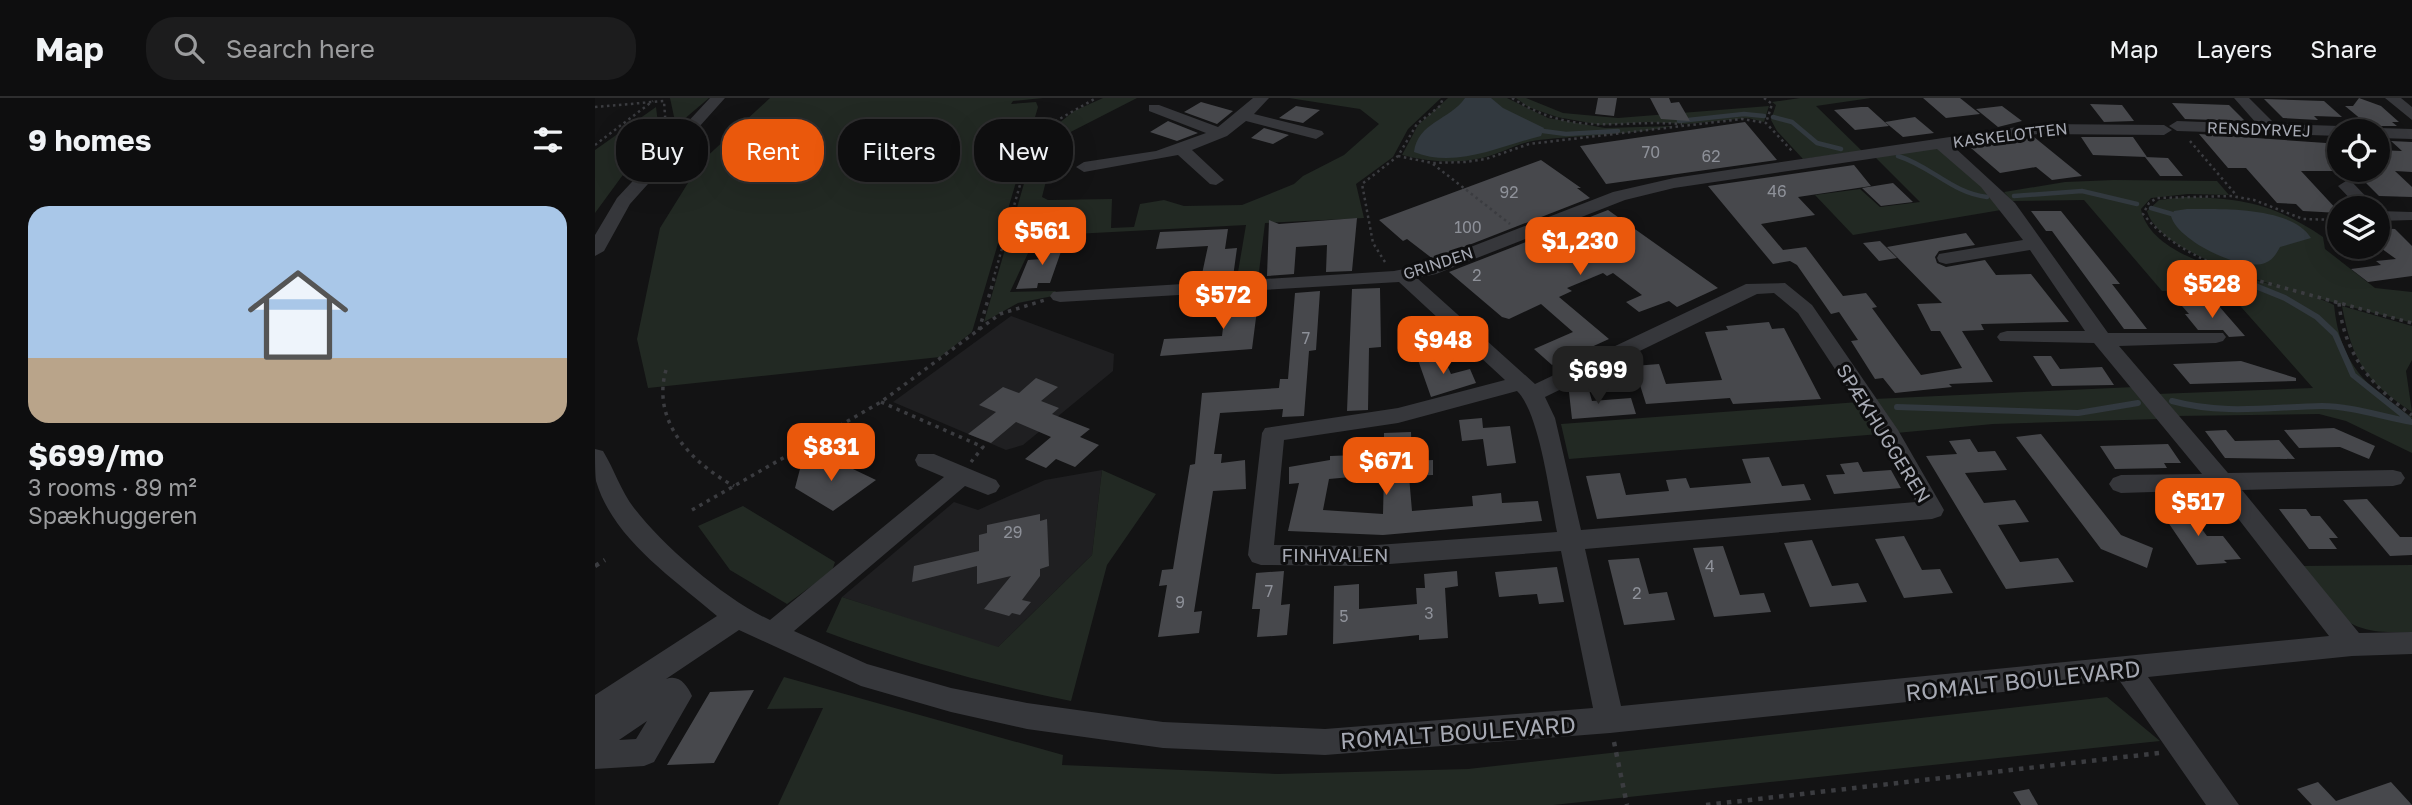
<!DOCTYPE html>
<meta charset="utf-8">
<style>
:root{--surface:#0e0e0f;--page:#1c1c1d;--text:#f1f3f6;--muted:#9b9c9e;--line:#2e2e2f;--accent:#ea580c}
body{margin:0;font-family:"Golos Text",sans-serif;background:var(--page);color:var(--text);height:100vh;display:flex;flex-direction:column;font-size:26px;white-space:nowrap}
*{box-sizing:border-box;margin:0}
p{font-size:23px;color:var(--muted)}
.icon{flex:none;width:38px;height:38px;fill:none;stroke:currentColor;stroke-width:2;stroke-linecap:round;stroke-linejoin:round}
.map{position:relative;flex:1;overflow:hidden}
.panel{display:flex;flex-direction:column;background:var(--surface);width:595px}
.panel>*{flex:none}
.hud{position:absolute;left:21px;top:21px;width:665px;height:63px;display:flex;gap:14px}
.controls{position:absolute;left:1732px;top:21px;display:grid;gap:14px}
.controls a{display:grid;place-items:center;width:63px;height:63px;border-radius:50%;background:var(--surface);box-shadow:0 7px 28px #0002,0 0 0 2px var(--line);font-size:35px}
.price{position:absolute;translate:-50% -60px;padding:0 16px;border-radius:14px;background:var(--accent);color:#fff;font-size:23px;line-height:46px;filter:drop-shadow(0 2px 4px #0008)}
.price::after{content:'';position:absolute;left:50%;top:42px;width:21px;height:16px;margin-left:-10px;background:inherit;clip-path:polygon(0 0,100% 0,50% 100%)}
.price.on{background:#222;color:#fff}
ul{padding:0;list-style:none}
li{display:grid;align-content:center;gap:14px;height:371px;padding:0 28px}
li span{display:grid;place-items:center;height:217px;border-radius:21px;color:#555}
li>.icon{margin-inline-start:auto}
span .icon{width:126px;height:126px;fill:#fffc;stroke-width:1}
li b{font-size:30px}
h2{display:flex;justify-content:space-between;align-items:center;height:84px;padding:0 28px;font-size:30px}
.pill{padding:0 24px;border-radius:28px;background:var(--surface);box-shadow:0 7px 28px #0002,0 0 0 2px var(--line);font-size:24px;line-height:63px}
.pill.on{background:var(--accent);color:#fff}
header{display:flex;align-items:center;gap:42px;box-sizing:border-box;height:98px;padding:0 35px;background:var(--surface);border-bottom:2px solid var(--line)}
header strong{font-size:33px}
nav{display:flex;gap:38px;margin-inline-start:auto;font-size:24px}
.search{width:490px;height:63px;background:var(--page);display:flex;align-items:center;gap:18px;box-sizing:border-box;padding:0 24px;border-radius:28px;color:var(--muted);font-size:26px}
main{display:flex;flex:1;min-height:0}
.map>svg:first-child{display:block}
</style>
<header>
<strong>Map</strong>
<div class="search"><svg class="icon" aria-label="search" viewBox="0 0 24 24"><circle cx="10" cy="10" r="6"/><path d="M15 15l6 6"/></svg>Search here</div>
<nav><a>Map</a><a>Layers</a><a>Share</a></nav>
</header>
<main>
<section class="panel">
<h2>9 homes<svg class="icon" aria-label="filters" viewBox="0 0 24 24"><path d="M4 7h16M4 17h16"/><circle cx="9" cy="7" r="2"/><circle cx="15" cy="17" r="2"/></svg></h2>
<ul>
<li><span style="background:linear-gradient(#a9c7e8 70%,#b9a48a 0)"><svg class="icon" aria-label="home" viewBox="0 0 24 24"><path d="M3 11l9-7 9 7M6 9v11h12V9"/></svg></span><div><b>$699/mo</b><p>3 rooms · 89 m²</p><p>Spækhuggeren</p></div></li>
</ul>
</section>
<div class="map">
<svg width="1817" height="707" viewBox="0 0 1817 707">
<rect width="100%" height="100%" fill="#131314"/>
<path fill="#1f1f21" d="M416,218L519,256L518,273L428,347L411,352L298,304Z
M507,372L497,457L402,550L247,499L359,404L383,412L450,382Z"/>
<path fill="#222923" d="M75,0H114L81,28Z
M175,0H448L418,3L416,6L441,4L443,9L377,234L345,259L53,290L42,241L65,130L106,64Z
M508,0H542L458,43L450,67L454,71L447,99L453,102L517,101L516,130L539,129L545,106L569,102L589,108L647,107L699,86L708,78L749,57L784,26L765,11L694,0H846L813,31L798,59L761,86L769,120L670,125L663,182L599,185L642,180L651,127L441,138L415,194L461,193L458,198L423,205L389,224L441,44L479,13Z
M853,0H912L953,20L1010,30L1079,28C1034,37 989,37 944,42C924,44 906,56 887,60C860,66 833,64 807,57L823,27Z
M921,0H931L968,15L1023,20L1174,8L1169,24L1153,20L1093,26L1052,24L1006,27L962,19L933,9Z
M1205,0H1276L1221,8L1267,53L1208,61L1182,33L1176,22L1181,7L1177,4Z
M61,9L65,42L30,74L0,115V52Z
M1336,50L1343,51L1396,95L1406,112L1258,137L1220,97L1265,91L1285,109L1325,104L1279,58Z
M1519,82L1622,83L1634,97L1593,96L1556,100L1546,111C1558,172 1693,183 1739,207C1745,266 1770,288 1817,319V355L1751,323L1724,316L1580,318L1562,296L1718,290L1631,192L1567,193L1489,102L1417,103L1409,94L1470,84Z
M1590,99C1647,100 1680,106 1728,139L1730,151L1780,190L1817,194V225C1762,209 1567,169 1552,113L1564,102Z
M1747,208L1817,228V262L1811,273L1817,314C1771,284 1757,263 1747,208Z
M1539,289L1564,321L1398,326L1301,335L1279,301Z
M1264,304L1285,336L974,361L966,326Z
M507,372L561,396L512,467L476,603C392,586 312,564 231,534L247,499L403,549L497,457Z
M148,408L240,464L237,473L192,506L135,472L103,428Z
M1817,467V534C1746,537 1746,519 1704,468Z
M189,579L468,657L467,667L683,676L873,671L1512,599L1565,643L958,707H183L228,610L172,611Z"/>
<path fill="#32393f" d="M870,0H896L908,10L949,30L946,38C905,48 861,71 819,54C823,24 855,22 870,0Z
M1592,111C1625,111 1696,108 1716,140L1685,149C1681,156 1678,162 1670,165C1646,174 1582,142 1576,118L1579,113Z"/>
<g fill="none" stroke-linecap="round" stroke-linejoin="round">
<path stroke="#32393f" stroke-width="4.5" d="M1178,19L1197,24L1222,45L1246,51
M1084,23L1149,16L1169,18
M948,33L971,36L1023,33
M1303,58C1336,68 1357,95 1392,99
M1419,98L1487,93L1542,106
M1556,110L1577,116"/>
<path stroke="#32393f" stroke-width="6" d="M1658,187L1690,200L1722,219L1740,236L1758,277L1813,321
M1577,303C1628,317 1675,309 1727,308C1756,308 1788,319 1817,324
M1302,309L1483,315L1543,305"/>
</g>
<path fill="#47484c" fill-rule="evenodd" d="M1003,0H1022L1019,18L1000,16Z
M1055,0H1074L1076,5L1084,4L1095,23L1066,21Z
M1328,0H1365L1385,16L1351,20Z
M1764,0L1786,8L1804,24H1797L1802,28H1780L1774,23L1767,22L1750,8H1758Z
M1669,1L1729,3L1747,19L1719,18L1723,22L1688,20Z
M606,4L638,13L622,26L589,14Z
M1577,5L1634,7L1650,23L1590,21Z
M1495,6L1527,7L1539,23L1509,24Z
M701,8L725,12L708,25L684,20Z
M1407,8L1427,23L1403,29L1381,11Z
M1266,9H1273L1294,28L1260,32L1239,12Z
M1320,19L1339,35L1308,39L1290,24Z
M573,23L603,35L582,43L555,34Z
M1150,24L1182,62L1011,86L985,48Z
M669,30L694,37L678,46L656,40Z
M1604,36L1731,45L1745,59V72L1759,73H1706L1745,115L1708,113L1701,106L1682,105L1651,70H1633Z
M1439,39L1487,78L1457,82L1441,69L1405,75L1376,50Z
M1486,39H1538L1552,59L1498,57Z
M1796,43L1817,44V74L1800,73L1817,89V99L1784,98L1758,72H1783V52L1807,53Z
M1550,59L1573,60L1588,78H1565Z
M946,62L986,90H982L995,100L838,161L812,141L808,143L784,122Z
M1259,67L1276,88L1203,99L1220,117L1166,126L1188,152L1211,149L1248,198L1271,195L1282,209L1277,210L1326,277L1367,270L1345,233H1336L1322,206L1347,205L1292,149L1371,135L1380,147L1344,153L1340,159L1342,165L1351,169L1390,162L1401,177L1436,176L1474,224L1386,226L1389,232L1367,233L1398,284L1354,286L1357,289L1300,295L1288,280L1280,281L1256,243L1263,242L1244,214L1236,216L1202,167L1195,163L1178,166L1113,88Z
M1298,85L1318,104L1286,108L1267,90Z
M1013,112L1123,190L1082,209L1074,203L1044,214L1031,204L1047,197L1018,175L1012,178L1008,175L972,190L977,193L964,199L1014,241L957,267L939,251L978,234L946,206L914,221L907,219L854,174Z
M1436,113H1466L1525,186H1517L1552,231H1529L1457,133H1451Z
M762,120L757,173L731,174L732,147L701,149L699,176L672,178L674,122L684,126Z
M1783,130L1800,131L1817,148V178L1773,184L1756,171L1786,167L1781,163L1801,161L1783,148Z
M633,131L630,151L642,150L638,179L618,180L619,175L607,176L613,148L561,151L565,134Z
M470,142L455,185H443L442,190L421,191L433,162L447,161L454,143Z
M1285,143L1302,160L1284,163L1268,145Z
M785,190L786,249L774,250L773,312L752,313L757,191Z
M725,193L721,252L714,253L709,318L687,319L688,311L625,315L619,356H627L626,365L650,362L651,391L618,393L599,514L607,513L604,535L563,539L572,487L564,488L567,472L578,471L595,367L600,366L607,295L684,290L685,281H693L700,195Z
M664,196L657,251L565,258L569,241L627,238L632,198Z
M1623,207L1650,238L1634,239L1628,232H1603L1590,216H1594L1587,208Z
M1174,224L1177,231L1189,230L1226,301L1138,306L1135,300L1051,306L1039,268L1064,266L1071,286L1127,282L1110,234L1133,232L1131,228Z
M847,256L856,276L875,271L881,285L836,299L823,262Z
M1438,258H1456L1465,271L1507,269L1519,287L1457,288Z
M1646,263L1701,280V283L1595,286L1578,266Z
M441,280L463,289L446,303L464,310L457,316L495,331L485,339L504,347L480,369L461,361L451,370L430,361L456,339L421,324L396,345L373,336L401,314L384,307L408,289L424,295Z
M994,292L997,303L1036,300L1041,316L977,321L974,294Z
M887,320L888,330L915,328L921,365L892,368L888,341L867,343L864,322Z
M1739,330L1780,348L1774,361L1745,349L1704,350L1689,332Z
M1631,332L1640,343L1684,342L1700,361L1630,360L1610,333Z
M816,334L817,363L838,362V377L814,378L817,413L878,408L877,398L906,395L907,405L943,403L947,423L788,437L693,433L704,385L694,386V369L735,362V358L789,356V335ZM789,376L788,416L728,412L734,381Z
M1446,336L1526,437L1558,450L1552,470L1506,451L1421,339Z
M1375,341L1383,354L1400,353L1412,372L1370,375L1389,405L1420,402L1434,424L1403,427L1425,464L1463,460L1479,484L1411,491L1331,358L1362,356L1354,343Z
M1573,346L1586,365H1569L1572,370L1520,371L1505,348Z
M1174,359L1187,388L1209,386L1216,402L1002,421L991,378L1025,375L1031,397L1074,393L1071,382L1091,380L1095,390L1156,385L1147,361Z
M239,362L281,382L238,413L200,390L206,367Z
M1263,364L1268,374L1296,372L1306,390L1239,396L1231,377L1250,376L1245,366Z
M1772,401L1805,439H1817V457L1795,458L1748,402Z
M1589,407L1612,438H1628L1646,461L1629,462L1632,465L1602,467L1562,408Z
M1684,411H1711L1716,418H1725L1743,440H1734L1742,451H1714Z
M445,416V423L452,421L454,468L445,471V478L427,502L436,504L425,517L417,515L414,518L389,511L416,478L382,486V468L317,484L319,468L384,453V437L392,435V427Z
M1309,438L1327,472L1345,471L1358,495L1309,500L1280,441Z
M1217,442L1237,488L1263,485L1272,504L1215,509L1189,445Z
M1128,448L1145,497L1169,495L1176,514L1119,519L1098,450Z
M1044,460L1054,496L1072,494L1080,522L1029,527L1013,462Z
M962,469L969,504L944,506L942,496L904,499L900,474Z
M689,473L686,507L695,506L692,537L662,539L665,511H657L661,475Z
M862,473L863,488L850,490L853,540L824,542V537L738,546L739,488L764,486V511L822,506L821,490H830L829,476Z
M159,592L119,665L72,667L115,594Z
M1723,684L1741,703L1796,684L1817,707H1717L1702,691Z
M1434,691L1443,707H1426L1418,694Z"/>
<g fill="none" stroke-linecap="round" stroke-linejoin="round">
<path stroke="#3b3c40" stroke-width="2.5" stroke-dasharray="2.5 3.5" stroke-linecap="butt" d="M917,0C980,40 1020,21 1087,26
M1169,0L1177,6L1171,25
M0,9L69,3L71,32L74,33
M1595,43L1642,98
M0,47L58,3
M803,58L837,65L870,64L891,61L934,46L1147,21L1171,25L1197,53
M838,66L915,126
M790,164L778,145L767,86L803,58L822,26L845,8L848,0
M398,182L436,48L454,27L501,0
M1662,182C1618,167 1578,152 1548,116L1554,105L1562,100L1636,98L1659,102L1708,121L1745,122"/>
<path stroke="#3b3c40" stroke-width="3.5" stroke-dasharray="3.5 5" stroke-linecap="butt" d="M1657,181L1817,225
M1744,205C1749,256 1776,288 1817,317
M384,232L399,181
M71,272C56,324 97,365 139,388
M286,304L388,349L376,364
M97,412L286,304L405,216L450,202"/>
<path stroke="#3b3c40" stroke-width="4.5" stroke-dasharray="4.5 6" stroke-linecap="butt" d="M0,468L10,462
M1019,644L1032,707
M1111,707L1564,655"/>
<path fill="#36373b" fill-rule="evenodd" d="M115,0H130L35,106L9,153L0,158V137L22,100Z
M658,0H674L659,16L727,33L729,36L721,41L651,23L632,38L597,52L629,82L621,87L615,86L583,57L489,74L481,69L489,64L561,53L611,35L554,13V7H564L623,29Z
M1639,0H1654L1680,26L1745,28L1753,33H1745V38L1582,33L1574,28L1582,23L1662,26Z
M1790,0H1806L1817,9V22Z
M1443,26L1569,27L1577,32L1569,37L1443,36L1358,48L1420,105L1513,235H1628L1631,239L1628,243L1621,245L1524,248L1633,375L1798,372L1806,374L1810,380L1806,386L1798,388L1647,392L1764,535L1817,534V556L1757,558L1553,579L1644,707H1611L1524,582L1015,635L730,657L568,650L432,631L356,614L266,588L144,532L71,581C84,576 92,587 97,598L59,664L49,668L0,671V597L122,518C79,481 18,441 1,383C0,374 0,361 0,351L8,353C19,371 26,393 39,410C69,449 131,502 175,522L349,379L323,368L320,362L323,356H339L401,382L405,388L401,394L393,397L370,388L199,533L272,566L356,590L432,605L568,624L730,631L998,610L966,453L768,468L666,467L657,464L653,457L667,335L670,330L803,310L910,282L804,184L465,204L458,202L455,198L458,194L799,173L829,167L1018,94L1079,80ZM1342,51L1386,89L1428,142L1344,156L1342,160L1344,164L1351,166L1435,152L1490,233H1412L1405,235L1402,239L1405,243L1499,245L1607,376L1526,377L1518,380L1514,386L1518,392L1526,395L1621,392L1734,538L1026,608L990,451L1337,421L1346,418L1349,412L1303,332L1217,207L1190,185L1151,186L940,286L822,180L841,176L1030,102L1079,90ZM1179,195L1203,215L1286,341L1321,404L986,432L960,320L950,299L1162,196ZM922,293C945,315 955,401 962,434L768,448L679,447L689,342L803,325ZM52,623L41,641L24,642Z
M1783,30L1817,31V41L1783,40V33H1776Z
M1751,83L1757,84L1782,110H1764L1743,88Z
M1783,113L1817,114V122L1783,123Z"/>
</g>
<g text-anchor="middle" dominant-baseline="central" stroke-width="6" stroke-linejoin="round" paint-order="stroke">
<g font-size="16" fill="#a6a9b3" stroke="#0e0e0f">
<text transform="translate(1664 31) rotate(2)">RENSDYRVEJ</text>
<text transform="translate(1415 37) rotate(-7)">KASKELOTTEN</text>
<text transform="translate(843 165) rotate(-18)">GRINDEN</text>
</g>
<g font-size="16" fill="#8e9199">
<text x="1056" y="54">70</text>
<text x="1116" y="58">62</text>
<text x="1182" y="93">46</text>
<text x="914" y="94">92</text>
<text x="873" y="129">100</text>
<text x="882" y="177">2</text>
<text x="711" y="240">7</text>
<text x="418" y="434">29</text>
<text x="1115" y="468">4</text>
<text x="674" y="493">7</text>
<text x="1042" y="495">2</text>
<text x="585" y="504">9</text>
<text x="834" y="515">3</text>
<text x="749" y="518">5</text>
</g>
<g font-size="19" fill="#a6a9b3" stroke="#0e0e0f">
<text transform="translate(1289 335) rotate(58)">SPÆKHUGGEREN</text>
<text x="740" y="456">FINHVALEN</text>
</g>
<g font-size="23" fill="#a6a9b3" stroke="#0e0e0f">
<text transform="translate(1428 582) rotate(-6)">ROMALT BOULEVARD</text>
<text transform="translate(863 634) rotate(-4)">ROMALT BOULEVARD</text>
</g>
</g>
</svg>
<div class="controls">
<a><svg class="icon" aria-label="locate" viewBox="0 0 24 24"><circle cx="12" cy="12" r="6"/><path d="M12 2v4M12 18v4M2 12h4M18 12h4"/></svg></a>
<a><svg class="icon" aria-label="layers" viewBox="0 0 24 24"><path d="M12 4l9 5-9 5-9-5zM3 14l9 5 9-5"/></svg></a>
</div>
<b class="price" style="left:447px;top:169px">$561</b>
<b class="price" style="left:985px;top:179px">$1,230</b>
<b class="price" style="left:1617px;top:222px">$528</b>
<b class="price" style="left:628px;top:233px">$572</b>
<b class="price" style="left:848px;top:278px">$948</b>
<b class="price on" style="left:1003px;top:308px">$699</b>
<b class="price" style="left:236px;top:385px">$831</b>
<b class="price" style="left:791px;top:399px">$671</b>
<b class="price" style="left:1603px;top:440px">$517</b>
<div class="hud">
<a class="pill">Buy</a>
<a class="pill on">Rent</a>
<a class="pill">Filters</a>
<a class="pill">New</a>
</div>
</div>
</main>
